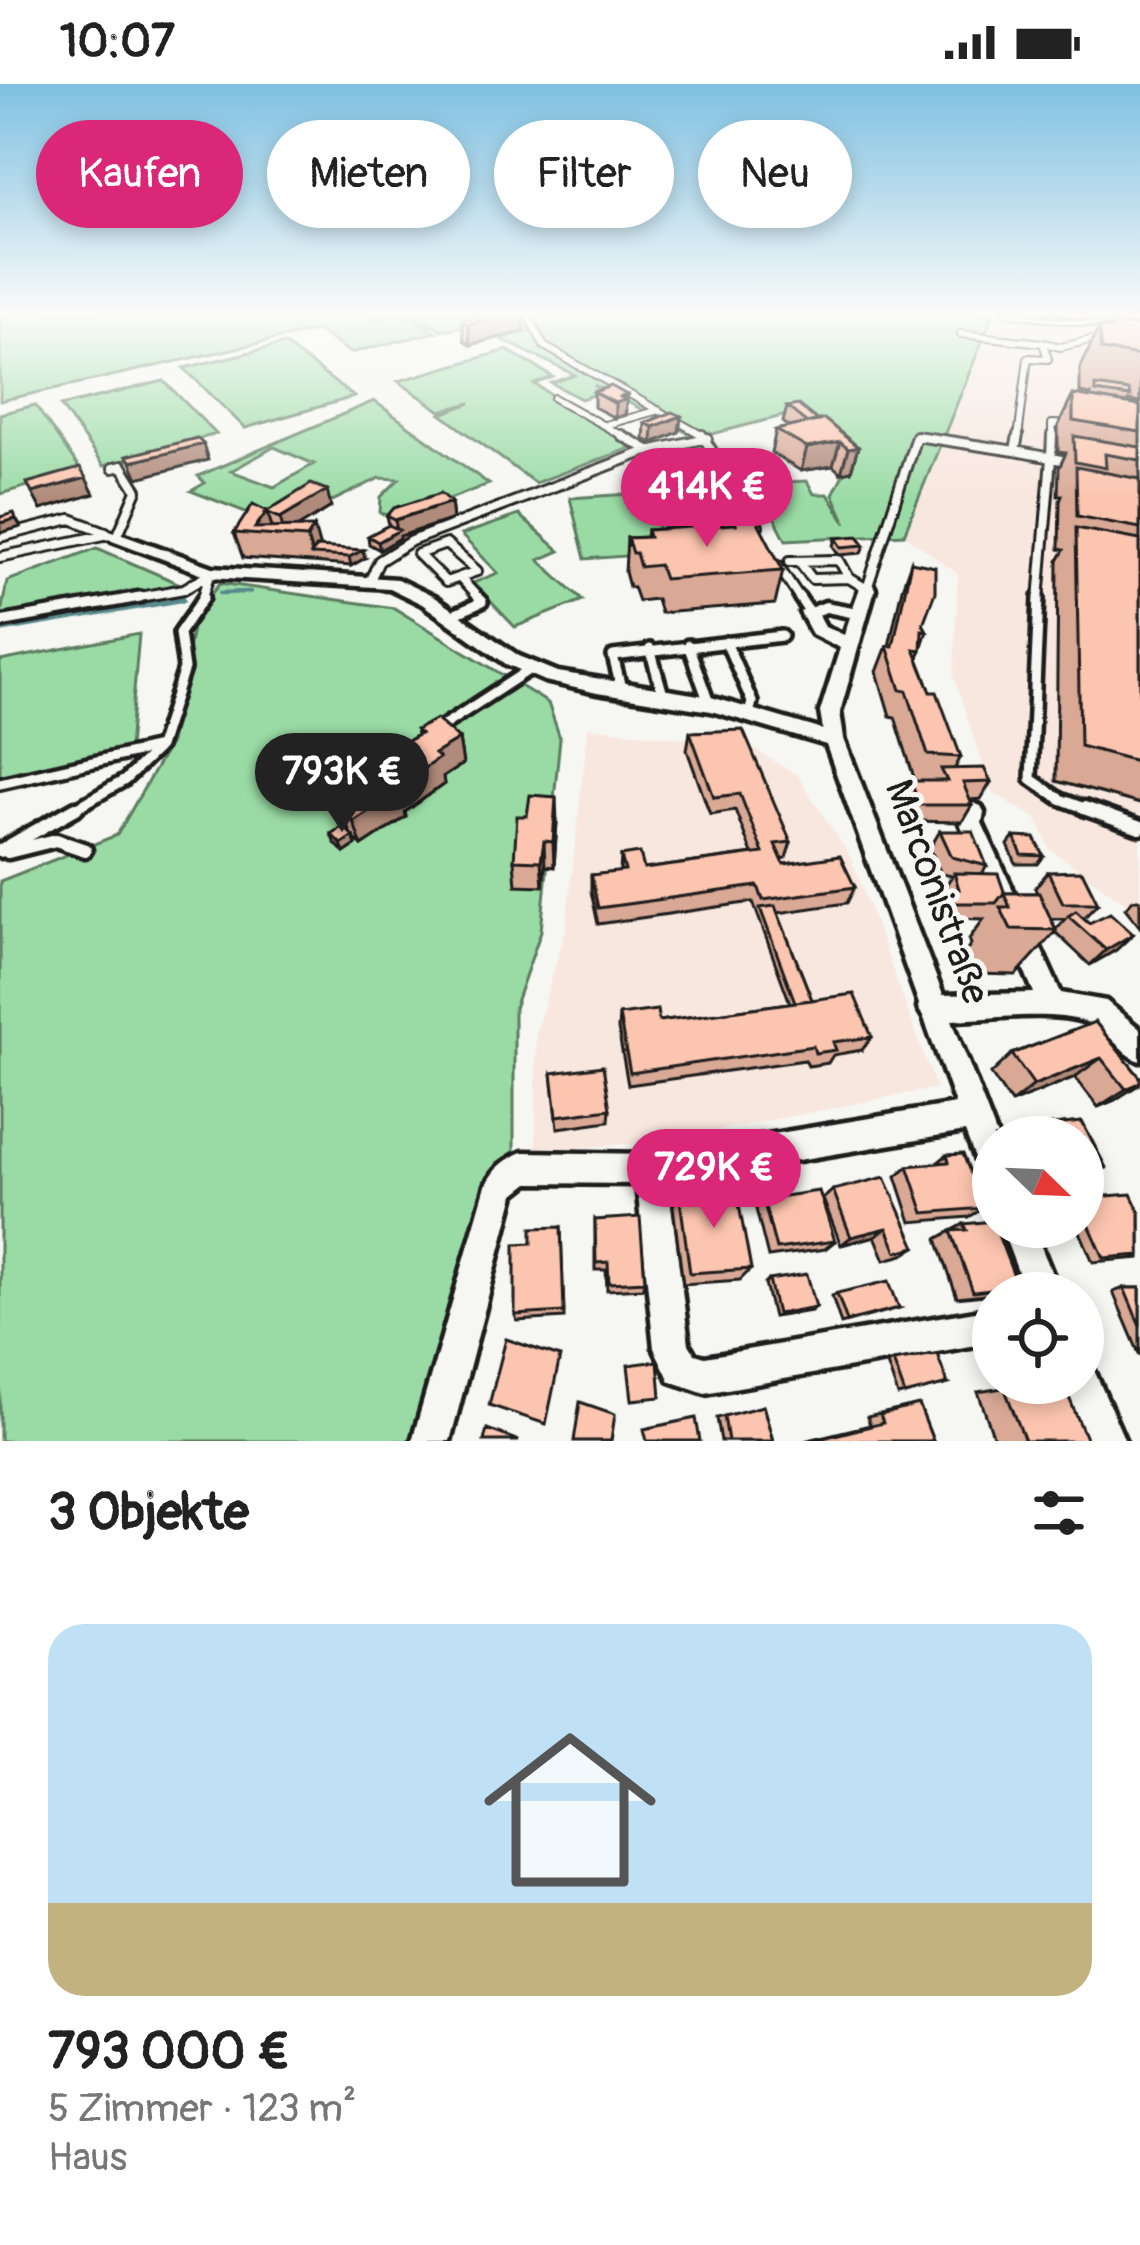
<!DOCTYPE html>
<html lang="de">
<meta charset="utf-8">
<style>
:root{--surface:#fff;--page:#f2f2f2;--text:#222;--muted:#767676;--line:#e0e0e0;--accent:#db2777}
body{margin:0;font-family:Pangolin,sans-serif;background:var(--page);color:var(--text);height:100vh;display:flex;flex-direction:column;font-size:45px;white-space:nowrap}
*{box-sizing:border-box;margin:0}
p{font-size:39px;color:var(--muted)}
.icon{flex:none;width:66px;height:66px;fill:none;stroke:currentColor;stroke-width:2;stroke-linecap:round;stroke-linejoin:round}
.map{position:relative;height:1357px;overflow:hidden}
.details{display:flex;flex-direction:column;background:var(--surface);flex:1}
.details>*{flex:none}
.banner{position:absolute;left:36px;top:36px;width:1068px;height:108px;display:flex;gap:24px}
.needle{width:78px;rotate:113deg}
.buttons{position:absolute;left:972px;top:1032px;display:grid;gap:24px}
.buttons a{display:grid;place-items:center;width:132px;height:132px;border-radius:50%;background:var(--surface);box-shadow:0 6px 18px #0003;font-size:60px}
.price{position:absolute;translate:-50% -102px;padding:0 27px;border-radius:42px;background:var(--accent);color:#fff;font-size:39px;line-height:78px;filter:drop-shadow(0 3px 6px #0008)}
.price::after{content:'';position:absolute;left:50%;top:72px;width:36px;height:27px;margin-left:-18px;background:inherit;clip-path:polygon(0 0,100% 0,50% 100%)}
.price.on{background:#222;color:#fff}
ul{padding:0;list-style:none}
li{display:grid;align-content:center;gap:24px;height:636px;padding:0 48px}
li+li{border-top:3px solid var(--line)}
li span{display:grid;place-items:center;height:372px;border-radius:36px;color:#555}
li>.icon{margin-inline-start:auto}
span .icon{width:216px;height:216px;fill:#fffc;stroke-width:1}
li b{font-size:51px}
h2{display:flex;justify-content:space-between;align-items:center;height:144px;padding:0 48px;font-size:51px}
.pill{padding:0 42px;border-radius:54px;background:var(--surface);box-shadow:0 6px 18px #0003;font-size:42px;line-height:108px}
.pill.on{background:var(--accent);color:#fff}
.status{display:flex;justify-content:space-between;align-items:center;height:84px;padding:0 60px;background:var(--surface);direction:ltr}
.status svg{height:33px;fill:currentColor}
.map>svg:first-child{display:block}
</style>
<div class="status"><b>10:07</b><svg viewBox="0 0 49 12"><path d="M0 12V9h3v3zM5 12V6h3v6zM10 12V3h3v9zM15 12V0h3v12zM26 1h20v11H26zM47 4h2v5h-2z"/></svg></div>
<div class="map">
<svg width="1140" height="1357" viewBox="0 0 1140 1357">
<rect width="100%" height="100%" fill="#f6f6f2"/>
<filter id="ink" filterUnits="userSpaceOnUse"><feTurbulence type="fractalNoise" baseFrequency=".00833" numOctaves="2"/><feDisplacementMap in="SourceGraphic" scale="24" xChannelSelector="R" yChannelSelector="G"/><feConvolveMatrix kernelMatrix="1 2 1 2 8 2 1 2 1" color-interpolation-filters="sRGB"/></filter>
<g filter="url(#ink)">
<path fill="#f8e7de" d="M994,228H1140V829L1050,765L1037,735L992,708L954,593L958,490L904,450Z
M588,643L747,661L797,691L851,774L936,1004L662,1057L536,1067V948L566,845Z"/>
<path fill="#9adba5" stroke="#5b7c60" stroke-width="3" fill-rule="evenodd" d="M0,228H391L374,234L403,228L436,248L350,269L317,246L0,317Z
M410,228H994L904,450L786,456L764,413L770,412L764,399L807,397L814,410H828L846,439L833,410L850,377L786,331L697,354L594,301L603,308L581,315L552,299L575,291L501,255L531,246L513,234L442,246Z
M284,260L354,313L245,344L184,284Z
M507,266L553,293L534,300L636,362L535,399L441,330L471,319L441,327L398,297Z
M164,297L216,350L103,382L61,322Z
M374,317L489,400L399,434L380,429L381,413L399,395L380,394L332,417L322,413L266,436L191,407L205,399L198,392ZM274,363L314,380L274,403L231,387Z
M35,321L81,387L0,410V330Z
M720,404L749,463L672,469L650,409Z
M646,409L667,469L585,475L570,414Z
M519,431L560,467L539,476L583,516L515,543L473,499L498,489L461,451Z
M97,464L180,500L0,535L7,497Z
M220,499L394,524L548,619L560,654L541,847L514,924V1068L497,1079L417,1357H0V797L117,751L170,659L194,534Z
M139,550L129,664L0,692V577Z"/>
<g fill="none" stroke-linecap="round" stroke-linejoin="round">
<path stroke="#58898c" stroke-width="4.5" d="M221,509L250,508
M178,516L183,515"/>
<path stroke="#58898c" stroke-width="6" d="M0,546L183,515"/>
<defs>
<path id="lane-far3" d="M1007,228L1140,246
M527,229L544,262L707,354
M961,250L1043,259L1048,275L1028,274L1018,354
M1043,259L1061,263L1103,253
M554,314L626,354
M605,341L659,326
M915,354H929
M1052,354V340L1074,341"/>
<path id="lane-far2" d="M621,351L650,367
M702,351L758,442
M1018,351L1015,367L1051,374L1052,351
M720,404L719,400H736
M0,453L71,435L106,448
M446,460L477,487L446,498L418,470Z
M0,473L109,450L117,453L137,406L122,382L113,384
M790,477L839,476L849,494
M799,477L812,495L849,494L867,505L916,352L1015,367
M777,480L801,516
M460,494L480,516
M370,496L379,477L411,457L644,368L707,354
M123,516L184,505L211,489
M202,516L211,488
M1039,516L1051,374L1072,378"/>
<path id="lane-far1" d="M799,513L809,528
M1039,513L1031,695L1060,715L1092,727
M451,532L482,518L477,513
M0,538L140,513
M726,558L752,618L749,630
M688,561L709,619
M650,565L663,611
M621,604L613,572L782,552
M432,649L530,585
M0,699L159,663L184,585L179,549L204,513
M71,727L125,696L157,665"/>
<path id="lane" d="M1084,724L1140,744
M0,767L76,724
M8,768L56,756L85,766"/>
<path id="street" d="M117,448L213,483L397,495L434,513L519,572L558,588L711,613L823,646L820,628L840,564L812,550L800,528L825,518L853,523L861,501H873L875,505L840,628L844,655L943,911L1034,909L1009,851L1013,843L1022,840L1031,843L1061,909L1106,917L1140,945V977C1120,969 1107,944 1086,938C1050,926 991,935 952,936L997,1053H993V1097L982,1093L965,1048L668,1098L689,1260L695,1270L705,1273L993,1224V1258L705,1309L670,1297L654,1264L637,1100L529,1099L515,1110L450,1357H412L486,1101C493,1085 507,1074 523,1068L651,1070L955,1020L924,934L918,924L919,920L826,661L711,627L597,609L545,597L506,580L422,520L389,504L211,493L112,456L109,453ZM826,528L850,533L844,551L825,542L819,531Z
M973,719L981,722L984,728L982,739L1018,817L1015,824L1006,828L997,824L960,739L965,722Z
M1001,1143H1033L1060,1209H1026Z
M1083,1282L1094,1286L1125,1357H1087L1063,1299H1083Z"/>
</defs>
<use href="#lane-far3" stroke="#1c1c1c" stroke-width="10"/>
<use href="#lane-far2" stroke="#1c1c1c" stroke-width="14"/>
<use href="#lane-far1" stroke="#1c1c1c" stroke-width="18"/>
<use href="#lane" stroke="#1c1c1c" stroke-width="21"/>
<use href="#street" stroke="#1c1c1c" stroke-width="9"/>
<use href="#lane-far3" stroke="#f6f6f2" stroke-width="6"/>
<use href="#lane-far2" stroke="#f6f6f2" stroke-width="8"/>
<use href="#lane-far1" stroke="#f6f6f2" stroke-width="9"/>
<use href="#lane" stroke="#f6f6f2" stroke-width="12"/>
<use href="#street" fill="#f6f6f2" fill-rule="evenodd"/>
</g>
<path fill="#d9a996" stroke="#1c1c1c" stroke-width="3" fill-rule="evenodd" d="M479,228H523L524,247L470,261L464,256L462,236L479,231Z
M1041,228H1140V319L1128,317L1127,320L1140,322V720L1056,697L1058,477L1064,466L1059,465L1060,416L1062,411H1058L1059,384L1066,369L1058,368V342L1073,311L1089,314L1091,311L1080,309V285L1099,243L1108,244L1111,239L1041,230Z
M594,308L626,326L625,331L615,334L594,323Z
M787,323L818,337L858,363L851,387L841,389L833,382L801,387L771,369L776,346L789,343L783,338Z
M681,332L679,348L652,359L644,355L645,339Z
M451,418L453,435L400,452V454L380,466L369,460L368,452L389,441L387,432Z
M331,423L297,443L320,464L365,474L351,482L243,474L234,449L267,428Z
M734,435L783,486L775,520L660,529L656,515L638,517L633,503H629L625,488L627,454L646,453L647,446L733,440Z
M836,454L865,461L862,469L840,471L834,462Z
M911,478L923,540L927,547L918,574L931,608L961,673L955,684L991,698L981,715L970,716L972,721L962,738L910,737L902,714L911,697H915L895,633L890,632L877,588L887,562H889L902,504Z
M416,646L459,655L463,680L443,693L444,700L405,728L406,733L362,762L354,754L356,761L344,769L334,758L331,750L350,749L341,725L355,716L350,701L409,665L407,657L417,651Z
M690,648L791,758L786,774L781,775L784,780L855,803L847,819L778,829L812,916L872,953L862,966L833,971L828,979L808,982L805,976L628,1001L618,945L619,931L659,937L790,919L753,818L598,840L591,807V791L620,788L621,772L644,785L752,770L735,726L710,730L687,666Z
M557,738L554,783L545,782L543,802L516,801L514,776Z
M940,747L987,782L982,790L1004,809H1037L1035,804L1048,788L1098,819L1084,834L1089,839L1133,850L1116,866L1090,881L1055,848L1016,891L974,890L965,868L971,860L969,855L984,835L944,834L940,821L946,813L943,805L952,792L941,790L930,764ZM1051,835H1065L1056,845Z
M1014,753L1044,772L1038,780H1016L1008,761Z
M1133,816H1140V843L1125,824Z
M1095,938L1140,993L1115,1016L1098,1023L1075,993L1011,1019L991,990L1012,970Z
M552,989L610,1025L609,1037L558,1044Z
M1082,1038L1106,1084L1096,1090L1083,1091V1053H1040L1037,1047L1045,1042Z
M947,1071L984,1124L969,1133L911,1138L896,1092L908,1082L937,1079Z
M833,1106L916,1163L903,1171L885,1176L875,1152L841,1161L823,1115Z
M679,1108L751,1185L740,1196L683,1200L673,1122Z
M1083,1114L1140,1129V1174L1093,1178L1078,1143H1083Z
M763,1115L835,1157L825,1165L768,1173L756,1125Z
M595,1136L645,1197L642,1204L607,1206L606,1186H595Z
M964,1140L1018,1203L1004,1209L957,1214L937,1155Z
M561,1143L564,1234L517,1237L515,1231L532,1159Z
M769,1196L816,1223L811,1227L773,1233L765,1200Z
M1124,1204H1140V1272L1113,1208Z
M837,1209L899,1224L841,1240L832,1212Z
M893,1277L948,1300L898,1312L887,1280Z
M1033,1299L1087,1357H995L978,1308Z
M919,1321L933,1357H804L870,1341L867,1333Z
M763,1322L773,1357H721L717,1334Z"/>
<path fill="#b08a7a" stroke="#1c1c1c" stroke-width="3" d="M516,228H523L524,247L470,261L468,240Z
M627,311L625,331L615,334V319L620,313Z
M681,332L679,348L652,359L653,343Z
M840,358L833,382L801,387L807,364Z
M203,360L208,376L138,394L131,378Z
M858,363L851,387L841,389L848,365Z
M86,394L94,410L41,426L32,409Z
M327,406L331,423L285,451L280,434Z
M451,418L453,435L400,452V454L380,466L378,458L397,447L395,436Z
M267,427L275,452L255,444Z
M16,435L21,443L0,449V439Z
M314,443L321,468L312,471L307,454Z
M363,466L365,474L351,482L349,473Z
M459,655L463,680L443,693L444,700L405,728L406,733L362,762L353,737L396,704L434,670Z
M556,713L557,738L554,783L553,758Z
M353,752L356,761L344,769L341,760Z
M544,757L545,782L543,802L541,777Z
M1133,850L1116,866L1090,881L1106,866Z
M1101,974L1075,993L1011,1019L1034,1001Z
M1140,1000L1115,1016L1098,1023L1126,1005Z
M887,1144L875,1152L841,1161L851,1153Z"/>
<path fill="#fcc5af" stroke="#1c1c1c" stroke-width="3" d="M487,228H516L468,240L462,236L489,229Z
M1111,239L1139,242L1140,239V272L1101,266L1099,243L1111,245Z
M611,302L627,311L620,313L625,316L615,319L594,308Z
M1095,302L1129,307L1130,313L1095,308Z
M1073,311L1140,322V348L1073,337Z
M798,321L818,337L807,339L787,323Z
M672,328L681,332L653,343L645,339Z
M824,335L858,363L848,365L840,358L807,364L776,346Z
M1074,352L1140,363V376L1105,370L1106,384L1075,378Z
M197,354L203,360L131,378L126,372Z
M1076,383L1140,395V444L1077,432Z
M80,384L86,394L32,409L27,399Z
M311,400L327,406L280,434L266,428Z
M441,409L451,418L395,436L387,432L394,424Z
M253,420L267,427L255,444L314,443L307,454L234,449Z
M14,429L16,435L0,439V433Z
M756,434L783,486L664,495L659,481L640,483L636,469H632L627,454L649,453L647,446L736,440L734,435Z
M389,441L399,446L378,458L368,452Z
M1076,444L1140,456V678L1080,662Z
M858,452L865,461L842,463L836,454Z
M316,463L363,466L349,473L311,471Z
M911,478L935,483V508L923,540L927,547L922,546L921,566L914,565L931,608H937L961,673L928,671L907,607L901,606L887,562H893Z
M436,635L459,655L434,670L439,674L396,704L400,707L353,737L341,725L361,712L350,701L413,663L407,657L420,650L416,646Z
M743,646L791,758L775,760L784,780L840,772L855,803L763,816L758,802L598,824L591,791L625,787L621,772L640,769L644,785L763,769L740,710L714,713L690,648Z
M984,684L991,698L963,699L972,721H919L911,697H947L941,685Z
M530,711L556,713L553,758L544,757L541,777L514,776L517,732H527Z
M343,742L353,752L341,760L331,750Z
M940,747H973L987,782L952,773Z
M1014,753L1035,754L1044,772L1022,771Z
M1082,787L1098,819H1063L1048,788Z
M954,789L998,790L1005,810L1004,809L996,819H955L951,805H959Z
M1004,809H1039L1056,846L1011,845L1000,823H1010Z
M775,822L812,916L795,918L760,824Z
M1076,827L1089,839L1110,829L1133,850L1106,866L1068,832Z
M854,910L872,953L833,958L836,966L815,969L813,962L630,989L619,931L657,926L659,937Z
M1095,938L1140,993V999L1126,1005L1101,974L1034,1001L1012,970Z
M603,982L610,1025L557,1032L552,989Z
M1082,1038L1106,1084L1083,1087V1053H1051L1045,1042Z
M963,1070L984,1124L924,1129L908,1082L949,1078L947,1071Z
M885,1093L916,1163L897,1168L887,1144L851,1153L833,1106Z
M736,1105L751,1185L690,1189L679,1108Z
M819,1107L835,1157L776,1165L763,1115Z
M1131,1110L1140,1129V1171L1104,1174L1083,1127V1114Z
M640,1133L645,1197L609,1199L608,1178L596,1179L595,1136Z
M993,1137V1143H995L1018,1203L973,1208L951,1147L967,1146L964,1140Z
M561,1143L564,1228L515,1231V1160L532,1159V1144Z
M807,1190L816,1223L777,1230L769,1196Z
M889,1197L899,1224L847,1237L837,1209Z
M1124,1204H1140V1242Z
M506,1255L560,1273L546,1340L489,1321Z
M937,1270L948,1300L905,1311L893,1277Z
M658,1277L661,1313L632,1316L628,1281Z
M1033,1299H1063L1087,1357H1025L1004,1303Z
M580,1318L615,1330L611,1357H574Z
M919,1321L933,1357H811L883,1339L880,1331Z
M763,1322L773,1357H728L724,1332Z
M696,1334L700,1357H647L644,1345Z
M487,1345L519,1357H484Z"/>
</g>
<linearGradient id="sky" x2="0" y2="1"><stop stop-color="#7ec0e1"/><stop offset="0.55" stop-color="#fbfbf9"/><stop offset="1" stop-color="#fbfbf9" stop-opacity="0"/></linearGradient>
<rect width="1140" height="418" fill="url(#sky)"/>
<g text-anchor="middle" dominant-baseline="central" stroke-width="10" stroke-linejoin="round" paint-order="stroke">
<g font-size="39" fill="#1c1c1c" stroke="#f6f6f2">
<text transform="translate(937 808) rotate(70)">Marconistraße</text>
</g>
</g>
</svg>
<div class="buttons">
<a><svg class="needle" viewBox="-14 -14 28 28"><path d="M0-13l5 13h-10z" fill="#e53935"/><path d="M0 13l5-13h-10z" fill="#767676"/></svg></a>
<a><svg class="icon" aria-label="locate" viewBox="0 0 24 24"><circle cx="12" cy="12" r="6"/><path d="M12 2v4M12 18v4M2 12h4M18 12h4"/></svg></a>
</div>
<b class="price" style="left:707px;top:466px">414K €</b>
<b class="price on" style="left:342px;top:751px">793K €</b>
<b class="price" style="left:714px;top:1147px">729K €</b>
<div class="banner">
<a class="pill on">Kaufen</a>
<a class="pill">Mieten</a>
<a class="pill">Filter</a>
<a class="pill">Neu</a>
</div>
</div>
<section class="details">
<h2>3 Objekte<svg class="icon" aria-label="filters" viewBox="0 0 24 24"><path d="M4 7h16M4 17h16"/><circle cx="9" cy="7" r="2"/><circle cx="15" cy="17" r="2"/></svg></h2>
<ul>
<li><span style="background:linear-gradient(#bfe0f5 75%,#c2b280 0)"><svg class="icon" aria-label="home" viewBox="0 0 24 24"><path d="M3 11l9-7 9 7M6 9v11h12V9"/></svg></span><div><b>793 000 €</b><p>5 Zimmer · 123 m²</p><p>Haus</p></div></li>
</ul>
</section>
